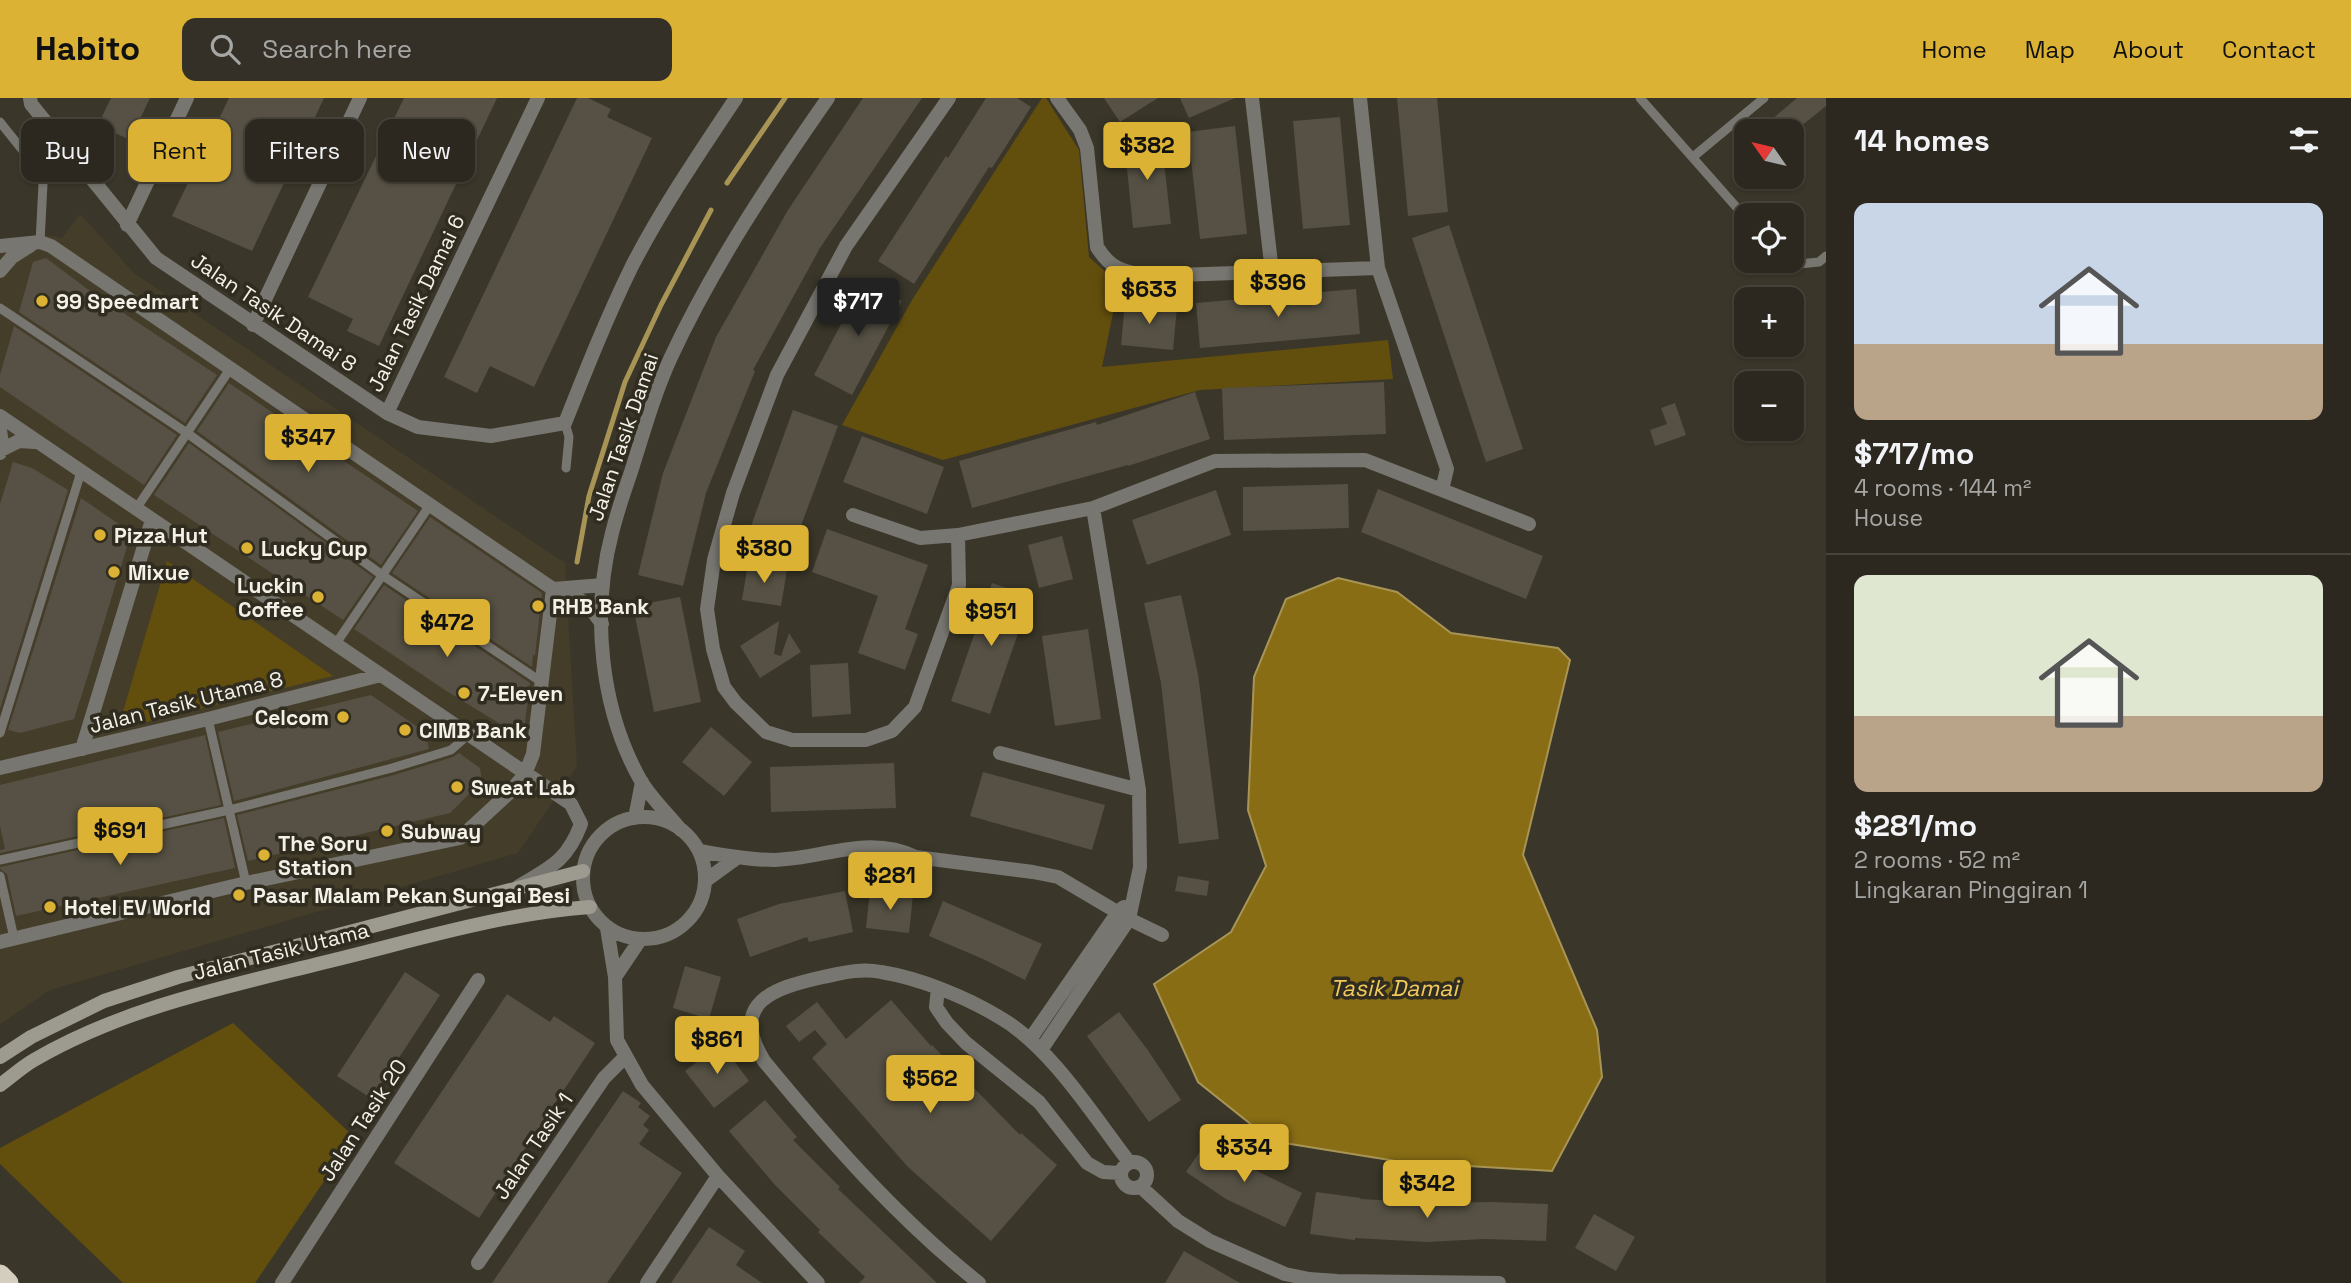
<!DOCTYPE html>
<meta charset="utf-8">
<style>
:root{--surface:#2c281f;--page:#343028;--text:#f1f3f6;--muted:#a6a6a4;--line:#48443d;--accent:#dbb233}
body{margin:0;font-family:"Space Grotesk",sans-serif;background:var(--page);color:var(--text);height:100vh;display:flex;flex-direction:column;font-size:26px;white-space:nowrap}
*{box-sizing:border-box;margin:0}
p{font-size:23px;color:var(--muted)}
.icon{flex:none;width:38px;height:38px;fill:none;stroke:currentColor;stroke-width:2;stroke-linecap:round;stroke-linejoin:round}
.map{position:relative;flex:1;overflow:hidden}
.side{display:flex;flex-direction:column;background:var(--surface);width:525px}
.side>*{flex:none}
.hud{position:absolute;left:21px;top:21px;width:665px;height:63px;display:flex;gap:14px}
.needle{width:46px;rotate:304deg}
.tools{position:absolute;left:1734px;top:21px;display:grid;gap:14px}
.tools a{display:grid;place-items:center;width:70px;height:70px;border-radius:14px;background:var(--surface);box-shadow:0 2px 5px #0004,0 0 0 2px var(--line);font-size:35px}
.price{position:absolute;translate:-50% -60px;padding:0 16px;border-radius:7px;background:var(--accent);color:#111;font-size:23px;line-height:46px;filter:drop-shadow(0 2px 4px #0008)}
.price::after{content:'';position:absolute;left:50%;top:42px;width:21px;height:16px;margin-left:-10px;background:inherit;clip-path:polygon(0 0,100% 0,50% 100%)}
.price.selected{background:#222;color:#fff}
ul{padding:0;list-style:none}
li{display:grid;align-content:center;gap:14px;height:371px;padding:0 28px}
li+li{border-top:2px solid var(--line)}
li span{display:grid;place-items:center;height:217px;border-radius:14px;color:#555}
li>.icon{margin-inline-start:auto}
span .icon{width:126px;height:126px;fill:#fffc;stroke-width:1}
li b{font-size:30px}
h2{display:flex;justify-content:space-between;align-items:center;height:84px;padding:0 28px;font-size:30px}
.chip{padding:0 24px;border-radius:14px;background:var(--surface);box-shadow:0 2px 5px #0004,0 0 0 2px var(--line);font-size:24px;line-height:63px}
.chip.selected{background:var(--accent);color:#111}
header{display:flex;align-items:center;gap:42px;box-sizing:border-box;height:98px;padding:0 35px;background:var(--accent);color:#111}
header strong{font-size:33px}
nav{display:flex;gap:38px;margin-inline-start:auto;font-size:24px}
.search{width:490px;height:63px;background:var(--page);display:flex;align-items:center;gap:18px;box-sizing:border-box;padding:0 24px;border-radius:14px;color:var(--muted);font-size:26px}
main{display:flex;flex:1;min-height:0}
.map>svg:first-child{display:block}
</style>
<header>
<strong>Habito</strong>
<div class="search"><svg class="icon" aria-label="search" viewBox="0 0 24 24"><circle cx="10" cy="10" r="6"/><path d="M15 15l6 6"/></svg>Search here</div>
<nav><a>Home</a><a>Map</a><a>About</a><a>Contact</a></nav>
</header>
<main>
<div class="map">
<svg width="1826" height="1185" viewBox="0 0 1826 1185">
<rect width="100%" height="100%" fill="#3a3629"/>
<path fill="#443d2a" d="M80,116L134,175L565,465L577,668L518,755L50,892L0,926V142L45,137L62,140Z"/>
<path fill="#634f0d" d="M1042,0H1046L1079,52L1089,159L1119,186L1102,269L1388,242L1393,281L1200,292L943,362L842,327L912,202Z
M167,463L333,578L118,631Z
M233,925L354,1039L255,1185H123L0,1066V1050Z"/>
<path fill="#886d15" stroke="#a89555" stroke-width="2" d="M1338,480L1397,494L1451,535L1558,550L1570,562L1523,757L1597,932L1602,979L1552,1073L1402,1064L1272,1043L1198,984L1154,886L1231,834L1266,768L1248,712L1254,579L1286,501Z"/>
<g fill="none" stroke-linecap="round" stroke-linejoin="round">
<path stroke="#a89555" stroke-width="5" d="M727,85L785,0
M577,464L589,398L625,284L661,207L711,112"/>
</g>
<path fill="#565144" d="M111,0H150L130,42L98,27Z
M229,0H324L252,153L172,118Z
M404,0H497L379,248L347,233L353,221L308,199Z
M577,0H588L611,11L607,19L652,40L534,289L490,268L477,295L444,279Z
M863,0H922L820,150L753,272L755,273L706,395L683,488L638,477L663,375L716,239L788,112Z
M986,0H1017L1031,9L992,70L989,69L914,186L878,163L946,58L948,60Z
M1104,0H1158L1120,24Z
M1180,0H1235L1189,20Z
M1397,0H1437L1448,114L1408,118Z
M1797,0H1826V8L1795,33H1758Z
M1340,19L1350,127L1303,131L1293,23Z
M1235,28L1247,136L1200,141L1188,34Z
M1161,37L1171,126L1133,130L1124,41Z
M1449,127L1523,351L1486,364L1412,140Z
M46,160L86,190L217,277L185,325L19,214L33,164Z
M864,183L902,203L852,297L814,277Z
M1356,191L1360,236L1200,250L1196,205Z
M1125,204L1177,209L1173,252L1121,247Z
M14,228L177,337L144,387L0,289V277Z
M1384,284L1386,336L1224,342L1222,290Z
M229,285L418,413L381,467L197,333Z
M1195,294L1210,341L1128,368V367L972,410L959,363L1096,324L1097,327Z
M1675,305L1686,337L1655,348L1650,332L1667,326L1661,310Z
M793,312L838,328L795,444L751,428Z
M862,338L944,369L927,416L843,384Z
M189,345L373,479L343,522L154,397Z
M13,364L32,370L68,392L0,611V406Z
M1348,386L1349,430L1243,433V389Z
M1378,391L1543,458L1526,501L1361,434Z
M1216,392L1231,437L1147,467L1132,422Z
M81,400L129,433L130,439L88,577L74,621L20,635L8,632Z
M430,419L542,495L535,558L533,556L532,569L392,475Z
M827,431L928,467L905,531L918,536L905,572L858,555L878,498L812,474Z
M1062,438L1073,481L1039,490L1028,447Z
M748,465L787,472L781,508L742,502Z
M992,485L1031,498L990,616L951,603Z
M384,487L530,585L523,640L448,594L354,531Z
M1181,497L1198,576L1219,741L1179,746L1161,585L1144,505Z
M680,499L701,604L654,614L633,508Z
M779,523L774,556L781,558L789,535L801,554L760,580L740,548Z
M1088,531L1101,621L1055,628L1042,538Z
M848,565L851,616L812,619L810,567Z
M371,597L425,634L429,651L234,703L218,634Z
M711,629L752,664L724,698L682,664Z
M205,637L221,707L0,755V752L5,751L0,728V687Z
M459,655L480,670L482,683L450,715L248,763L237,717L394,677L453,659Z
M894,665L896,710L771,714L770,669Z
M983,674L1105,707L1092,752L970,718Z
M224,720L235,770L16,818L7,776L0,771V769Z
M1178,778L1209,783L1207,798L1175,793Z
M870,792L913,797L909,835L866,830Z
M845,793L853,834L809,844L807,839L750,859L737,821L779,806Z
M943,803L1042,846L1025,882L983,861L929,838Z
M685,868L721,879L709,921L673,910Z
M405,874L440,897L372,1001L337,978Z
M507,896L550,924L554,918L595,945L479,1120L394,1065Z
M891,902L931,948L932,947L1020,1037L1021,1035L1057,1067L991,1143L908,1069L812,960L827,946L815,932L799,944L786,928L817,904L846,941Z
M1119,914L1147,951L1181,1002L1149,1024L1087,938Z
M718,948H723L749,983L714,1010L685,973Z
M623,993L641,1005L638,1009L650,1018L643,1027L649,1032L639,1046L682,1075L616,1172L607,1185H492Z
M765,1002L797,1039L793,1042L840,1089L838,1091L937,1185H859L865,1179L818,1134L820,1132L775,1087L729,1033Z
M1209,1040L1259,1074L1302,1095L1285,1129L1226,1101L1186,1074Z
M1316,1094L1361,1100L1360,1101L1435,1105L1492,1104L1548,1106L1546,1143L1484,1141L1427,1144L1355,1140V1142L1310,1136Z
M1594,1116L1635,1139L1616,1173L1575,1150Z
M709,1129L745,1153L736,1167L762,1185H671Z
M1184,1153L1240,1185H1165Z"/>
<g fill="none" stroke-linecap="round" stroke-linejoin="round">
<path stroke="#787670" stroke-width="9" d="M1640,0L1746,120
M0,24L36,69L43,86L40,144
M1693,59L1764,0
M1785,163L1789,167L1819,164L1826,158
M0,210L187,335L382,477L540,583
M565,325L569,339L566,370
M136,411L230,271
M335,547L430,407
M208,621L246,785
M0,635L81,374
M0,762L229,712L392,670L451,652L468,637
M0,778L14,840"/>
<path stroke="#787670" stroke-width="14" d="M30,0L31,6L156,160L387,315L418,329L491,338L565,325C586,272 607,219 632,168C662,110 700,54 736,0
M949,0L846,148L777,277L733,395L714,462L707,511L713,551L724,589L736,605L766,634L792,642H866L892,633L915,609L959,487L958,437
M1057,0L1080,32L1087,50L1097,149C1111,172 1123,173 1148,178L1378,170
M1252,0L1272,174
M1360,0L1378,170L1447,371L1442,392
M127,127L187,0
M0,148L40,144L51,148L553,491L603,487
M0,173L12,159L31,147
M253,227L360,0
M387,315L538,0
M0,318L571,706L581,726C567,763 551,769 519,788
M0,332L2,346L0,355
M1,352L19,343L35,344
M853,417L920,440L958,437L1093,410L1215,363L1365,362L1529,426
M550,509C577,491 586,503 602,526
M82,651L152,422
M1000,655L1139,692
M0,670L208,621L381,577
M583 780a61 61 0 1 1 122 0a61 61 0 1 1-122 0Z
M635,720L642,684
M681,732C668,716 651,700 641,683C600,611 591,515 612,435C617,415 624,394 631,374C643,336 654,296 671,259C714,167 770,83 828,0
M699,753C723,757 749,762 774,762C824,761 867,736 916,759L1033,774L1058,779L1129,821L1162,837
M705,783L738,759
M607,830L615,879L617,942L642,987L718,1078L818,1185
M0,844L246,785L460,740L510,694L525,676L533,656L553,491
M615,879L640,842
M938,890L936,909L947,925L966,945L1039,1004L1087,1065L1103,1074L1120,1075
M1031,940L1118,814L1124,809
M1041,952L1129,821L1140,769L1139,692L1093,410
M1121 1077a13 13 0 1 1 26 0a13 13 0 1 1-26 0Z
M1141,1089L1178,1123L1210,1143L1285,1176L1309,1181L1337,1183L1499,1185
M478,1165L604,980L626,958
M282,1185L478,882
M647,1185L718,1078
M979,1185C898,1121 829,1042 764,963C728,904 774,890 823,879C842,875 861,870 881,874C919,880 966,899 999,919C1050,948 1093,1017 1129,1064"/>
<path stroke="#9d9a90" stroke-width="14" d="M0,959L31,939L104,903L178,879L583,773
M0,987C11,979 22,969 34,962C130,906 240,886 346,859C426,839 507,815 590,809"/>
<path stroke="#d4cebe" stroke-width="21" d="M0,1177L8,1185"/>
</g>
<g fill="#dbb233" stroke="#302c1f" stroke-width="2.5">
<circle cx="42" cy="203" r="7"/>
<circle cx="100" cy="437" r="7"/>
<circle cx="247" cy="450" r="7"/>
<circle cx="114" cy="474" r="7"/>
<circle cx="318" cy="499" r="7"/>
<circle cx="538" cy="508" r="7"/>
<circle cx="464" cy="595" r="7"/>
<circle cx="343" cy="619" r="7"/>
<circle cx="405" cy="632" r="7"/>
<circle cx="457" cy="689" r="7"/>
<circle cx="387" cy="733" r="7"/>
<circle cx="264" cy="757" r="7"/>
<circle cx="239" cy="797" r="7"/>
<circle cx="50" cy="809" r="7"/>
</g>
<g text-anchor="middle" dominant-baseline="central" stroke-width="7" stroke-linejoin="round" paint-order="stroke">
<g font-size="21" font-weight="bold" fill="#f4f1e9" stroke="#302c1f" text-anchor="start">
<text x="56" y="203">99 Speedmart</text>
<text x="114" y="437">Pizza Hut</text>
<text x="261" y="450">Lucky Cup</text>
<text x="128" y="474">Mixue</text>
<text x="304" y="487" text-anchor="end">Luckin<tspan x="304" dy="24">Coffee</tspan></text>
<text x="552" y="508">RHB Bank</text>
<text x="478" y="595">7-Eleven</text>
<text x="329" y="619" text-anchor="end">Celcom</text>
<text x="419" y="632">CIMB Bank</text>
<text x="471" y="689">Sweat Lab</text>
<text x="401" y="733">Subway</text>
<text x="278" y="745">The Soru<tspan x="278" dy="24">Station</tspan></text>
<text x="253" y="797">Pasar Malam Pekan Sungai Besi</text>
<text x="64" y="809">Hotel EV World</text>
</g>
<g font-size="21" fill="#f4f1e9" stroke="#302c1f">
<text transform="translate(416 205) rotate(-64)">Jalan Tasik Damai 6</text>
<text transform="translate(274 214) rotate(34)">Jalan Tasik Damai 8</text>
<text transform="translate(623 339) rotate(-71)">Jalan Tasik Damai</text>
<text transform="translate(186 604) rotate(-14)">Jalan Tasik Utama 8</text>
<text transform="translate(281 853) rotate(-14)">Jalan Tasik Utama</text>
<text transform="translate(363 1022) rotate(-57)">Jalan Tasik 20</text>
<text transform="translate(533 1048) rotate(-56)">Jalan Tasik 1</text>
</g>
<g font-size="23" font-style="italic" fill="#efc95b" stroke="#302c1f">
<text x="1394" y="890">Tasik Damai</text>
</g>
</g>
</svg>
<div class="tools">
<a><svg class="needle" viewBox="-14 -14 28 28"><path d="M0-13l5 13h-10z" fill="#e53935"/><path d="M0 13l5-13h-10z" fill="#a6a6a4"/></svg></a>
<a><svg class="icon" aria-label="locate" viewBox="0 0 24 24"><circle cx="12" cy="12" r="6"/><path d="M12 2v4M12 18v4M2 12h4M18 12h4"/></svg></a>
<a>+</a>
<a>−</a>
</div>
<b class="price" style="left:1147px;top:84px">$382</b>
<b class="price" style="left:1278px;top:221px">$396</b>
<b class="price" style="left:1149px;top:228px">$633</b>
<b class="price selected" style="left:858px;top:240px">$717</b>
<b class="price" style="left:308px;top:376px">$347</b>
<b class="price" style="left:764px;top:487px">$380</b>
<b class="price" style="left:991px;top:550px">$951</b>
<b class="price" style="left:447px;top:561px">$472</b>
<b class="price" style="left:120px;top:769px">$691</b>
<b class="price" style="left:890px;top:814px">$281</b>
<b class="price" style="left:717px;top:978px">$861</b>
<b class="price" style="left:930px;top:1017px">$562</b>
<b class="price" style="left:1244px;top:1086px">$334</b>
<b class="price" style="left:1427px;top:1122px">$342</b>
<div class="hud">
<a class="chip">Buy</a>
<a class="chip selected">Rent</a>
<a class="chip">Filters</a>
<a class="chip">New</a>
</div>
</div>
<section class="side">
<h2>14 homes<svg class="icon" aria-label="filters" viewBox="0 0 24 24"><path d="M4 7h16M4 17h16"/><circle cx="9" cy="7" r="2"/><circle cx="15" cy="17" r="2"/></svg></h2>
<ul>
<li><span style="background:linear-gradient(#c9d6e8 65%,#b9a48a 0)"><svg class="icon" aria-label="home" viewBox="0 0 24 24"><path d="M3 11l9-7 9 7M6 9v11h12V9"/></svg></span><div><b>$717/mo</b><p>4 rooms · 144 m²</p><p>House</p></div></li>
<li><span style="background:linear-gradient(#dfe7d0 65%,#b9a48a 0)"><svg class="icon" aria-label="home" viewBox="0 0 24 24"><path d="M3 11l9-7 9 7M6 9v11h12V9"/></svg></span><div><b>$281/mo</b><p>2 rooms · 52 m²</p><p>Lingkaran Pinggiran 1</p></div></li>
</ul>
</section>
</main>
